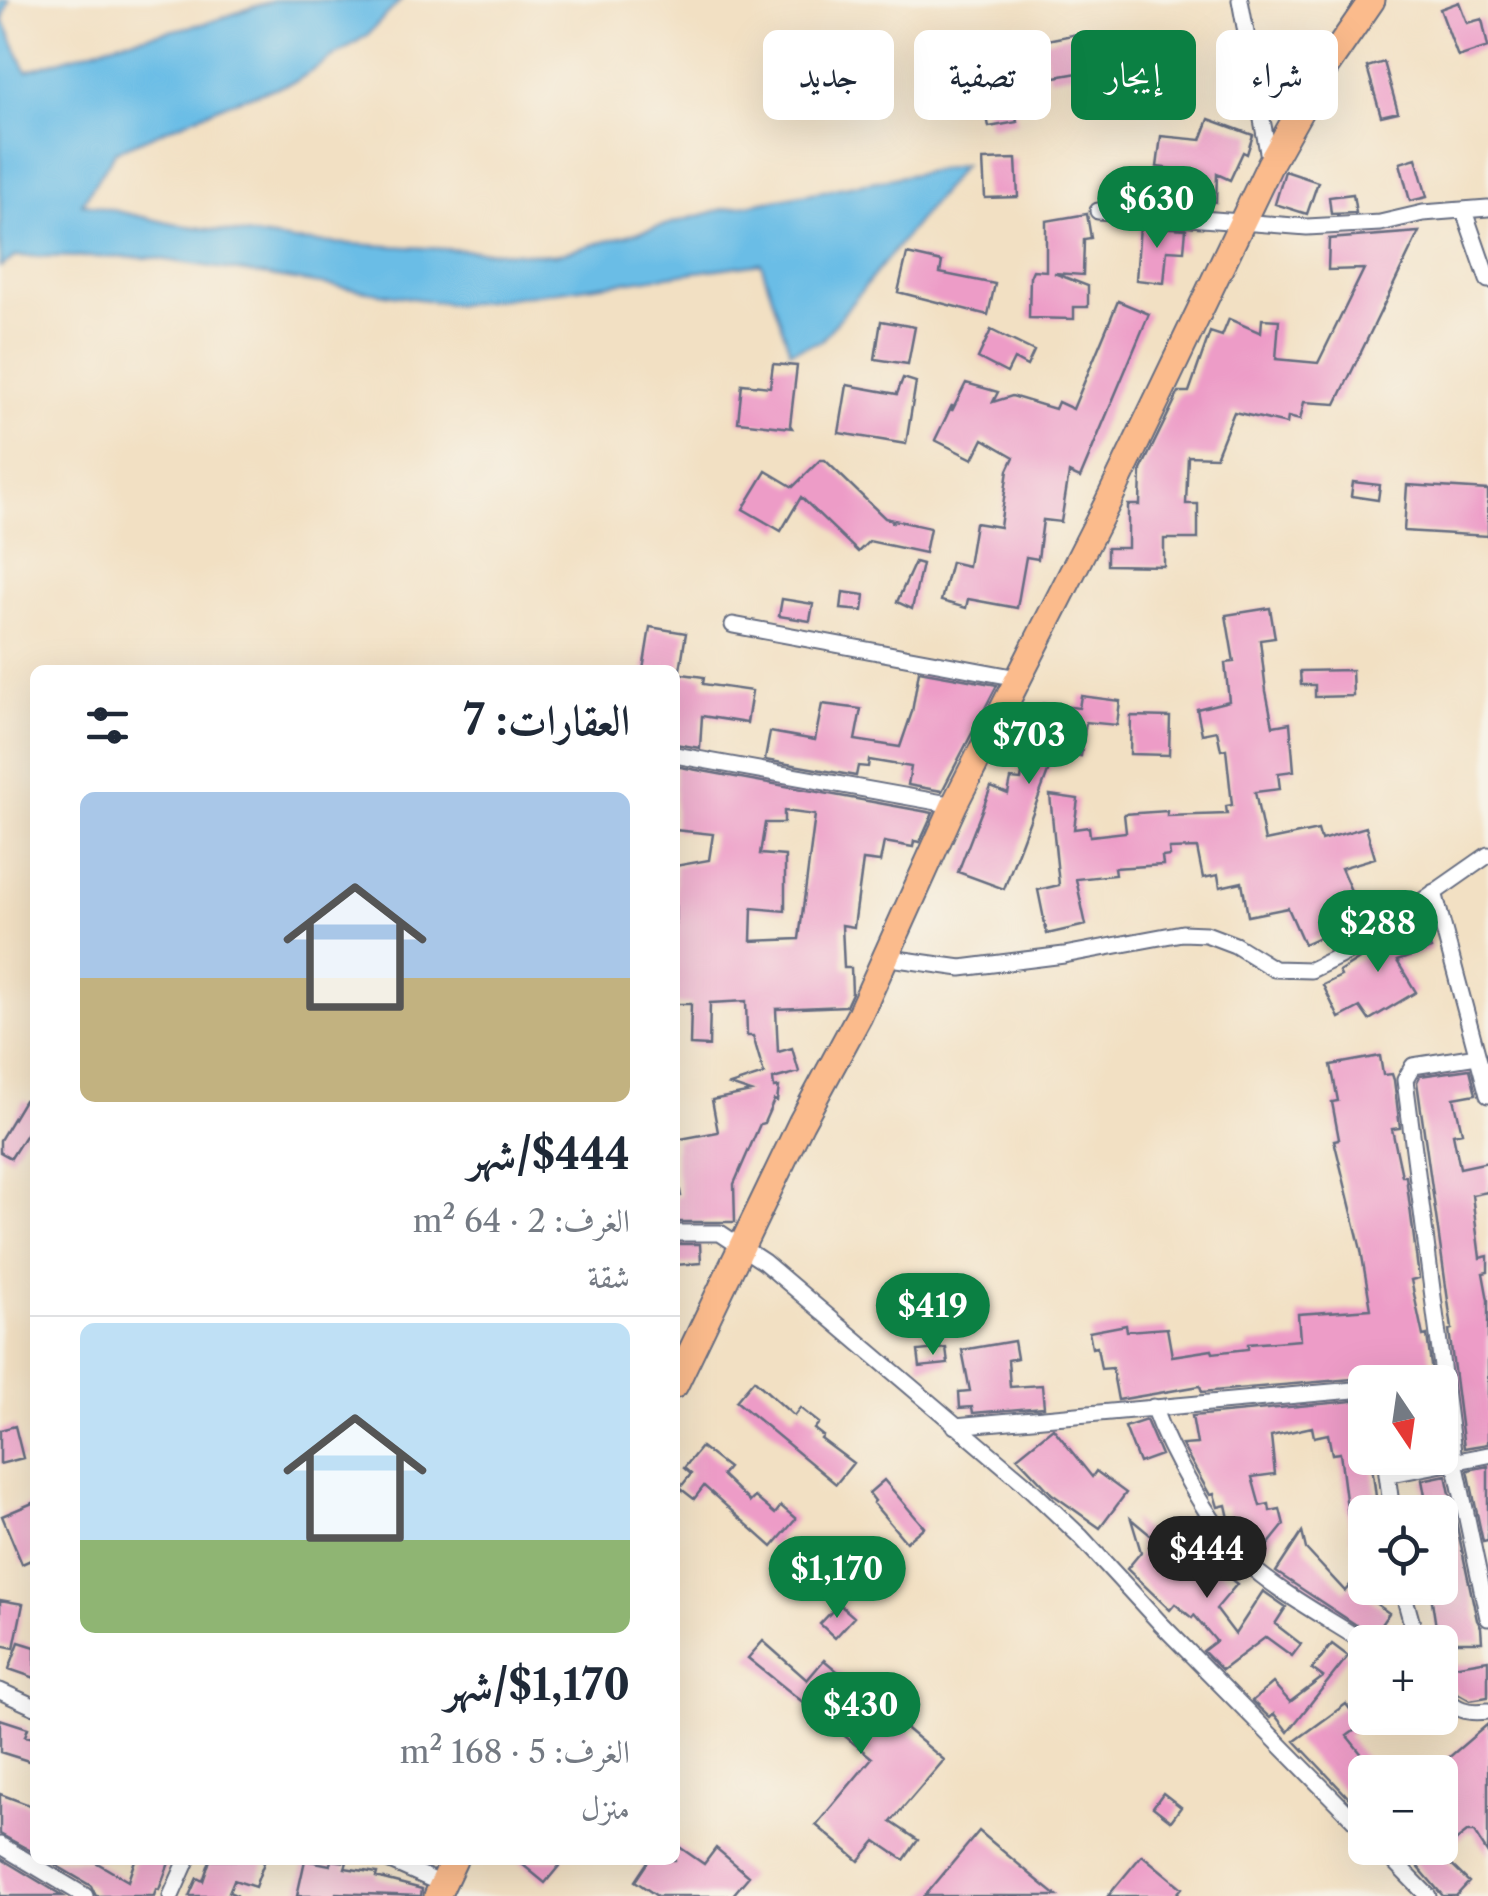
<!DOCTYPE html>
<html lang="ar">
<meta charset="utf-8">
<style>
:root{--surface:#fff;--page:#f6f6f7;--text:#1f2937;--muted:#747a83;--line:#e0e1e3;--accent:#0b8043}
body{margin:0;font-family:"Libre Caslon Text",Amiri,serif;background:var(--page);color:var(--text);direction:rtl;height:100vh;display:flex;flex-direction:column;font-size:38px;white-space:nowrap}
*{box-sizing:border-box;margin:0}
p{font-size:32px;color:var(--muted)}
.icon{flex:none;width:55px;height:55px;fill:none;stroke:currentColor;stroke-width:2;stroke-linecap:round;stroke-linejoin:round}
.map{position:relative;flex:1;overflow:hidden;direction:ltr}
.sheet{position:absolute;left:30px;top:665px;width:650px;height:1200px;display:flex;flex-direction:column;background:var(--surface);border-radius:15px;box-shadow:0 10px 40px #0002;direction:rtl}
.sheet>*{flex:none}
.top-card{position:absolute;left:710px;top:30px;width:628px;height:90px;direction:rtl;display:flex;gap:20px}
.needle{width:65px;rotate:167deg}
.controls{position:absolute;left:1348px;top:1365px;display:grid;gap:20px}
.controls a{display:grid;place-items:center;width:110px;height:110px;border-radius:15px;background:var(--surface);box-shadow:0 10px 40px #0002;font-size:50px}
.price{position:absolute;translate:-50% -85px;padding:0 22px;border-radius:35px;background:var(--accent);color:#fff;font-size:32px;line-height:65px;filter:drop-shadow(0 2px 5px #0008)}
.price::after{content:'';position:absolute;left:50%;top:60px;width:30px;height:22px;margin-left:-15px;background:inherit;clip-path:polygon(0 0,100% 0,50% 100%)}
.price.selected{background:#222;color:#fff}
ul{padding:0;list-style:none}
li{display:grid;align-content:center;gap:20px;height:530px;padding:0 50px}
li+li{border-top:2px solid var(--line)}
li span{display:grid;place-items:center;height:310px;border-radius:15px;color:#555}
li>.icon{margin-inline-start:auto}
span .icon{width:180px;height:180px;fill:#fffc;stroke-width:1}
li b{font-size:42px}
h2{display:flex;justify-content:space-between;align-items:center;height:120px;padding:0 50px;font-size:42px}
.tag{padding:0 35px;border-radius:15px;background:var(--surface);box-shadow:0 10px 40px #0002;font-size:35px;line-height:90px}
.tag.selected{background:var(--accent);color:#fff}
.map>svg:first-child{display:block}
</style>
<div class="map">
<svg width="1488" height="1896" viewBox="0 0 1488 1896">
<rect width="100%" height="100%" fill="#f7f3e8"/>
<filter id="ink" filterUnits="userSpaceOnUse"><feTurbulence type="fractalNoise" baseFrequency=".01" numOctaves="2"/><feDisplacementMap in="SourceGraphic" scale="20" xChannelSelector="R" yChannelSelector="G"/><feConvolveMatrix kernelMatrix="1 2 1 2 8 2 1 2 1" color-interpolation-filters="sRGB"/></filter>
<filter id="wash" filterUnits="userSpaceOnUse"><feTurbulence type="fractalNoise" baseFrequency=".0048" numOctaves="4" result="noise"/><feDisplacementMap in="SourceGraphic" scale="40" xChannelSelector="R" yChannelSelector="G"/><feGaussianBlur stdDeviation="2.25" result="paint"/><feColorMatrix in="noise" values="0 0 0 0 0 0 0 0 0 0 0 0 0 0 0 0 0 1.4 0 .05"/><feComposite in="paint" operator="in"/></filter>
<g filter="url(#wash)">
<rect width="100%" height="100%" fill="#f2e0c3"/>
<path fill="#6abde6" stroke="#4276a2" stroke-width="2.5" d="M0,0H9L3,19L26,71L122,41L207,23L274,0H401L367,35L296,81L228,103L116,151L82,203L173,224L294,241L555,255L720,210L963,165L821,341L790,351L761,263L457,305L153,258L17,256L0,267Z"/>
<g id="blocks">
<path fill="#ed9cc7" fill-rule="evenodd" d="M1459,2L1467,23L1482,19L1488,47L1458,57L1440,9Z
M1077,34L1084,72L1049,78L1042,41Z
M1384,62L1398,112L1381,116L1367,67Z
M1009,79L1017,122L989,127L981,84Z
M1209,119L1253,135L1247,154L1243,152L1230,180L1217,174L1216,202L1180,201L1181,170L1157,167L1161,136L1201,140Z
M1416,158L1427,197L1410,201L1400,163Z
M1016,159L1018,197L985,198L983,160Z
M1285,171L1318,182L1307,214L1275,204Z
M1353,194L1356,213L1331,214L1329,197Z
M1087,214L1091,238L1084,239L1083,275L1054,273L1088,286V307H1074V319L1029,318L1030,277L1033,270L1046,271V221Z
M1140,226L1186,229L1184,251L1167,250L1164,283L1136,280Z
M1419,232L1336,404L1304,402L1300,420L1288,417L1287,424L1234,412L1216,457L1188,456L1186,504H1198V539H1164V566L1107,565V548H1128V505H1140L1141,470L1179,392H1189L1210,332L1222,336L1229,319L1261,333L1262,319L1279,320L1276,359L1318,363L1364,269L1328,270L1329,239Z
M907,254L942,262L940,273L995,284L988,315L898,292Z
M1118,301L1149,314L1080,478L1069,473L1061,522L1043,520L1038,559L1026,557L1017,608L968,599L966,608L941,601L951,562L968,566L975,523L1000,527L1008,470L1014,457L983,439L973,459L935,440L952,405V411L966,383L998,392L993,402L1012,396L1055,409L1058,402L1073,409Z
M881,321L915,327L908,364L875,359Z
M991,330L1034,351L1027,366L1014,359L1007,373L978,358Z
M773,364L797,366L790,425L792,428L738,422L742,384L770,387Z
M903,378L916,382L906,444L839,433L847,385L897,394Z
M820,460H825L885,518L893,520L892,524L894,520L930,528L925,553L869,541L858,552L801,497L781,531L743,509L766,471L793,487Z
M1353,482L1380,485L1378,500L1351,496Z
M1407,485L1488,490V536L1404,531Z
M915,562L922,564L912,609L897,602Z
M843,592L865,595L863,611L841,609Z
M782,599L813,604L810,621L779,616Z
M1270,608L1275,638L1260,640L1266,691L1273,726L1290,723L1294,771L1278,773L1280,789L1255,792L1265,841L1318,830L1321,840L1366,827L1375,858L1341,868L1363,918L1304,944L1288,908L1248,916L1242,882L1220,887L1218,875L1203,878L1197,848L1169,849L1170,856L1162,857L1163,865L1114,868L1115,875L1076,879L1086,925L1047,934L1038,890L1059,885L1050,795L1078,799L1074,829L1089,827L1090,836L1126,832L1124,814L1167,811V816L1227,814L1226,806L1232,805L1226,749L1221,750L1217,731L1202,734L1197,709L1229,701L1225,663L1234,662L1226,615Z
M650,627L686,633L680,670H643Z
M1352,670L1353,696L1315,697V685H1301L1300,671Z
M919,671L997,685L942,791L908,785L911,767L869,760L868,767L858,766L856,776L765,760L770,732L815,740L822,704L861,709L855,740L900,747L912,712Z
M675,673L704,677L703,684L752,691L747,723L702,716L700,748L675,744Z
M1081,696L1120,701L1117,725L1086,722L1081,756L1063,754L1061,765L1051,764L1004,889L958,872L991,787L1008,794L1011,779L1021,780L1030,718L1042,720L1043,704L1079,708Z
M1131,716L1170,717L1169,755L1130,754Z
M675,766L933,813L920,842L914,841L913,847L884,842L880,862L863,860L854,927L842,925L844,968H851L852,993L846,1006L776,1009L778,1052L792,1048L799,1072L773,1079L774,1088L779,1087L777,1101L774,1100L764,1123L760,1124L734,1184L735,1222H675V1197L681,1196L675,1165V1140L718,1132L712,1100L751,1092L730,1085L764,1074L753,1036H747L746,1001L710,1003L709,1046L690,1045L691,1004H676L675,866L709,860L713,834L675,830ZM784,811L815,815L799,939L751,941L752,908L785,911V856L760,854L765,823H784Z
M1419,917L1431,949L1397,961L1416,992L1369,1020L1360,1007L1339,1018L1323,985L1341,976L1339,972L1394,937L1393,935Z
M1380,1056L1383,1075L1392,1074L1394,1080L1400,1128L1392,1129L1402,1176H1406L1419,1278L1411,1280L1423,1336L1427,1335L1433,1381L1411,1382L1410,1379L1374,1382L1364,1378L1202,1392L1200,1386L1118,1400L1112,1368L1101,1369L1097,1347L1092,1348L1089,1332L1126,1325L1127,1331L1167,1328L1172,1356L1212,1350L1213,1353L1248,1349V1344L1300,1340L1298,1314L1371,1309L1361,1250L1334,1140L1339,1139L1332,1102L1338,1101L1331,1065Z
M1470,1069L1476,1094L1454,1098L1462,1132L1453,1134L1460,1168L1488,1162V1192L1472,1195L1480,1258L1488,1256V1272L1483,1273L1488,1300V1444L1464,1448L1449,1330L1452,1329L1417,1082L1420,1076Z
M24,1100L35,1107V1120L11,1158L0,1152V1140Z
M675,1244H700L701,1263L675,1265Z
M1014,1341L1017,1358L1008,1360L1010,1387L1042,1385L1044,1407L973,1413L972,1407L960,1408L959,1392L970,1391L962,1350Z
M946,1348L948,1364L920,1367L918,1351Z
M754,1380L794,1416L800,1408L819,1423L814,1429L823,1436L821,1439L853,1463L836,1484L736,1401Z
M1363,1400L1365,1458H1371L1378,1512H1365V1538L1351,1539L1340,1453L1332,1454L1328,1434L1314,1437L1312,1427L1271,1436L1275,1474L1252,1477L1260,1506L1269,1504L1270,1511L1280,1509L1284,1525L1263,1551L1258,1529L1236,1534L1231,1527L1226,1505L1218,1507L1214,1494L1210,1495L1182,1445L1197,1444L1192,1416Z
M1146,1420L1161,1455L1139,1463L1125,1427Z
M15,1426L23,1458L0,1464V1430Z
M1053,1428L1092,1477L1096,1471L1126,1493L1100,1528L1052,1494L1017,1457Z
M701,1447L728,1468L722,1475L750,1502L755,1497L775,1514L781,1506L796,1519L772,1547L704,1486L694,1499L680,1488L691,1474L684,1468Z
M1488,1466V1541L1483,1542L1468,1470Z
M1446,1475L1477,1620L1481,1627L1482,1642H1451L1449,1637L1438,1640L1430,1588H1440V1512H1411L1408,1499L1425,1496L1422,1480Z
M884,1480L924,1527L906,1542L873,1503L875,1501L869,1493Z
M35,1502V1551L33,1559L22,1564L2,1516Z
M1131,1519L1179,1559L1183,1553L1204,1572L1211,1563L1237,1584L1216,1609L1235,1634L1263,1591L1286,1607L1275,1624L1301,1644L1292,1656L1266,1637L1222,1670L1203,1651L1216,1641L1194,1615L1192,1618L1175,1604L1170,1610L1127,1569L1141,1552Z
M1302,1532L1306,1549L1345,1591L1350,1585L1389,1613L1373,1636L1276,1572Z
M814,1544L834,1563L843,1554L854,1563L849,1567L860,1578L838,1601L797,1562Z
M0,1600L23,1604L14,1648L0,1645Z
M839,1604L854,1617L835,1638L820,1624Z
M763,1641L807,1680L824,1660L944,1760L891,1822L918,1840L904,1860L876,1841L859,1861L816,1825L872,1758L748,1658Z
M19,1642L35,1647V1678L9,1669Z
M1332,1644L1348,1656L1288,1732L1274,1714L1270,1718L1252,1701L1273,1683L1290,1702L1323,1677L1312,1669Z
M1488,1660V1697L1470,1700L1454,1691L1447,1667Z
M1346,1704L1362,1725L1347,1736L1376,1772H1365V1815L1295,1741Z
M0,1719L28,1728L25,1736L35,1738V1763L0,1752Z
M1488,1724V1854L1474,1832H1467L1440,1853V1765Z
M1163,1793L1181,1807L1171,1821L1153,1807Z
M0,1794L35,1807V1853L0,1834Z
M979,1831L1036,1879L1057,1896H925Z
M675,1844L704,1864L716,1848L749,1876L732,1896H657L635,1881L649,1860H675Z
M1402,1848H1434L1469,1882L1456,1896H1443Z
M1142,1855L1182,1888L1175,1896H1108Z
M0,1858L63,1896H0Z
M47,1860H92L128,1881L135,1860H170L159,1890L156,1889L154,1896H96L91,1886Z
M210,1860H265L255,1887L234,1880L229,1892L238,1896H189L197,1878L203,1881Z
M305,1860L330,1865L331,1860L347,1862L345,1868L377,1873L376,1877L422,1889L421,1896L336,1893L335,1896H297Z
M517,1860H564L545,1883Z"/>
</g>
</g>
<g filter="url(#ink)">
<use href="#blocks" fill-opacity="0" stroke="#666d81" stroke-width="2.5"/>
<g fill="none" stroke-linecap="round" stroke-linejoin="round">
<defs>
<path id="minor" d="M1240,0L1270,163
M1098,211L1307,227L1380,223L1423,213L1488,208
M1464,211L1488,280
M733,625L1018,678
M675,755L954,805
M1434,892L1488,1095
M883,957L961,968L1064,955L1182,933L1206,934L1235,945L1274,969L1311,970L1352,950L1488,855
M1477,1056L1413,1066L1405,1080L1453,1452L1488,1618
M675,1233H720L764,1262L1023,1482L1081,1537L1161,1624L1365,1831
M1153,1407C1170,1453 1210,1525 1244,1560C1274,1590 1329,1619 1365,1643
M955,1426L1365,1389
M1385,1458L1392,1512
M1387,1475L1488,1455
M1402,1588L1417,1642
M0,1691L35,1707
M1440,1694C1457,1709 1465,1714 1488,1711
M0,1845L85,1896
M1381,1848L1428,1896
M388,1860L442,1884
M171,1896L187,1860"/>
<path id="primary" d="M675,1385L801,1123L859,1016L954,805L1106,506L1270,164L1319,77L1372,0
M437,1896L454,1860"/>
</defs>
<use href="#minor" stroke="#666d81" stroke-width="19"/>
<use href="#primary" stroke="#666d81" stroke-width="29"/>
<use href="#minor" stroke="#fff" stroke-width="15"/>
<use href="#primary" stroke="#fbbb8c" stroke-width="25"/>
</g>
</g>
</svg>
<div class="controls">
<a><svg class="needle" viewBox="-14 -14 28 28"><path d="M0-13l5 13h-10z" fill="#e53935"/><path d="M0 13l5-13h-10z" fill="#747a83"/></svg></a>
<a><svg class="icon" aria-label="locate" viewBox="0 0 24 24"><circle cx="12" cy="12" r="6"/><path d="M12 2v4M12 18v4M2 12h4M18 12h4"/></svg></a>
<a>+</a>
<a>−</a>
</div>
<b class="price" style="left:1157px;top:251px">$630</b>
<b class="price" style="left:1029px;top:787px">$703</b>
<b class="price" style="left:1378px;top:975px">$288</b>
<b class="price" style="left:933px;top:1358px">$419</b>
<b class="price selected" style="left:1207px;top:1601px">$444</b>
<b class="price" style="left:837px;top:1621px">$1,170</b>
<b class="price" style="left:861px;top:1757px">$430</b>
<div class="top-card">
<a class="tag">شراء</a>
<a class="tag selected">إيجار</a>
<a class="tag">تصفية</a>
<a class="tag">جديد</a>
</div>
<section class="sheet">
<h2>العقارات: 7<svg class="icon" aria-label="filters" viewBox="0 0 24 24"><path d="M4 7h16M4 17h16"/><circle cx="9" cy="7" r="2"/><circle cx="15" cy="17" r="2"/></svg></h2>
<ul>
<li><span style="background:linear-gradient(#a9c7e8 60%,#c2b280 0)"><svg class="icon" aria-label="home" viewBox="0 0 24 24"><path d="M3 11l9-7 9 7M6 9v11h12V9"/></svg></span><div><b>$444/شهر</b><p>الغرف: 2 · 64 m²</p><p>شقة</p></div></li>
<li><span style="background:linear-gradient(#bfe0f5 70%,#8fb573 0)"><svg class="icon" aria-label="home" viewBox="0 0 24 24"><path d="M3 11l9-7 9 7M6 9v11h12V9"/></svg></span><div><b>$1,170/شهر</b><p>الغرف: 5 · 168 m²</p><p>منزل</p></div></li>
</ul>
</section>
</div>
